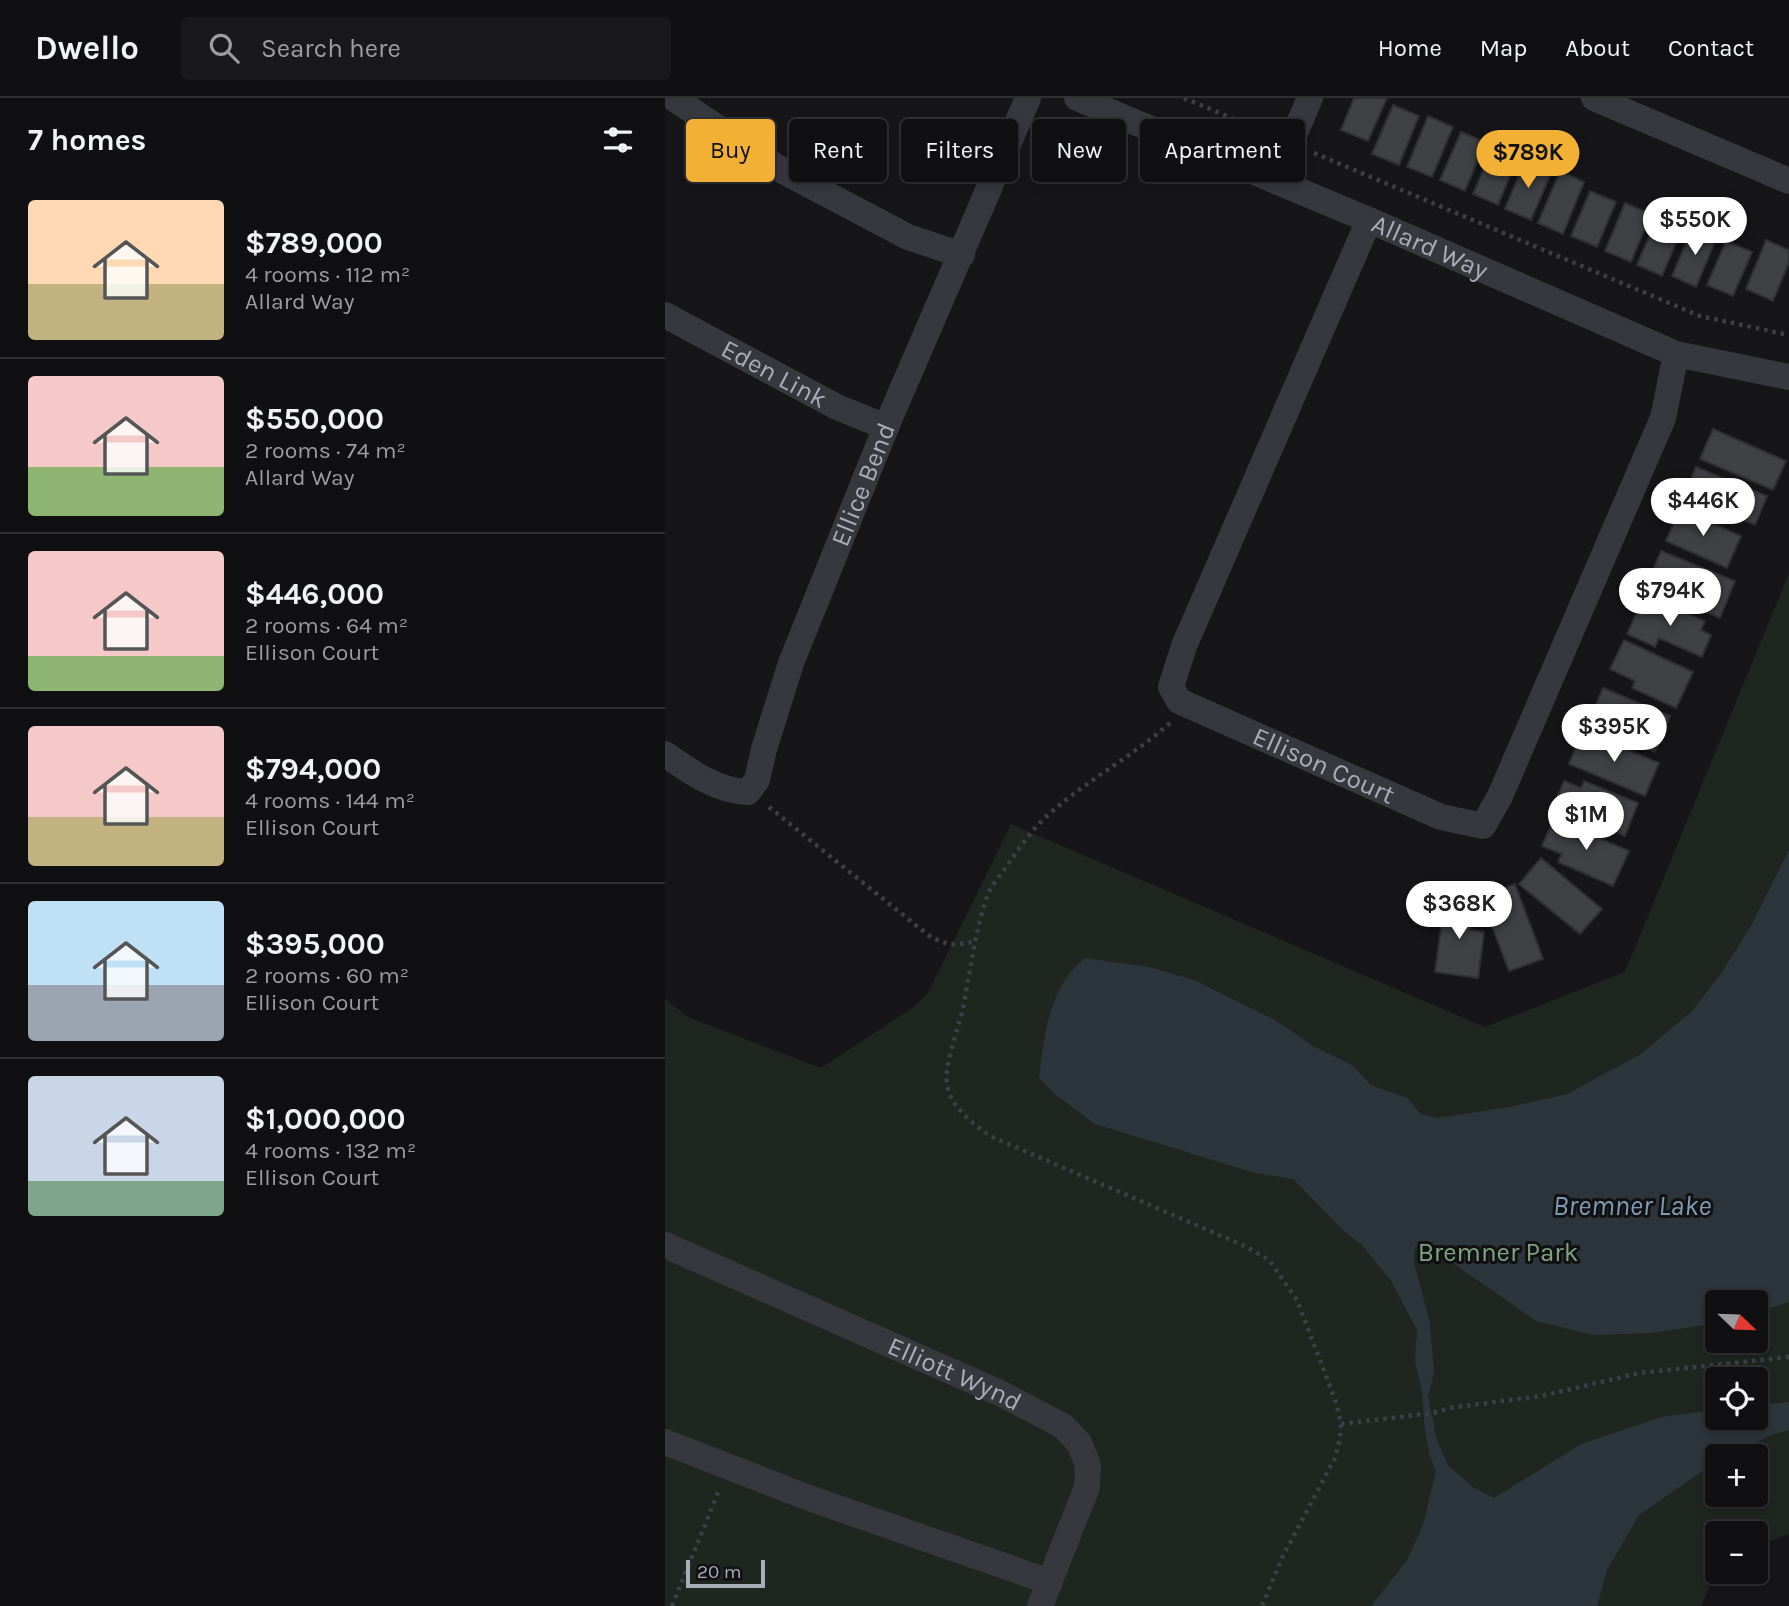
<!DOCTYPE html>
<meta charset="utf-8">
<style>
:root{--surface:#101012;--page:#19191b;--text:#f1f3f6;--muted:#9c9d9f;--line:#303032;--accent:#f2b134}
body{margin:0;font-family:Karla,sans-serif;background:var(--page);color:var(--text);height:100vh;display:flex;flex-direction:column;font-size:26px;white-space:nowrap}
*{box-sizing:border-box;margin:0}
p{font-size:23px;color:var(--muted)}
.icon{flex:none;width:38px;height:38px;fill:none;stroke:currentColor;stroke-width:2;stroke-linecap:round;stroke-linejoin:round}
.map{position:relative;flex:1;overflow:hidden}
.side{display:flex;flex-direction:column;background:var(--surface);width:665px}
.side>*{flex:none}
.hud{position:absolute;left:21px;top:21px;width:665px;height:63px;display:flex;gap:14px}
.needle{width:46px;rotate:113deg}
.tools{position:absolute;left:1040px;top:1192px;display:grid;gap:14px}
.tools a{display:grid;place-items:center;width:63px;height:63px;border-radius:7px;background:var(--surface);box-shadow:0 4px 10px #0003,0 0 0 2px var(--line);font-size:35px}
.scale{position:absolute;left:21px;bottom:18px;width:79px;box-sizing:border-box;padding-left:7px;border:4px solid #a8adb8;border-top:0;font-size:19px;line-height:24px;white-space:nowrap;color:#a8adb8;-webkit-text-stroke:5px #111113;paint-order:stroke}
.price{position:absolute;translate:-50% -60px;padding:0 16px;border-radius:24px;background:#fff;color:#222;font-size:23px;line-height:46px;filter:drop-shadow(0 2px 4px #0008)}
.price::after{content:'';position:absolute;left:50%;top:42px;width:21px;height:16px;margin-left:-10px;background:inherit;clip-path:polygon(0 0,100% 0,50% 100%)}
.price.current{background:var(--accent);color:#111}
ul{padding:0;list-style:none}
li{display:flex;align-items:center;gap:21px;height:175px;padding:0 28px}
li+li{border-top:2px solid var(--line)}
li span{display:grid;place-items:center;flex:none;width:196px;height:140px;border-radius:7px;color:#555}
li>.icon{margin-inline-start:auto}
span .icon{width:84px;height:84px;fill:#fffc;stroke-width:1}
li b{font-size:30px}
h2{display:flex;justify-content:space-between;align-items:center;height:84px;padding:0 28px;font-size:30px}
.tag{padding:0 24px;border-radius:7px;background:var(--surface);box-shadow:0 4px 10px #0003,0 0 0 2px var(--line);font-size:24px;line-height:63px}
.tag.current{background:var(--accent);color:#111}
header{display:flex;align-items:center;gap:42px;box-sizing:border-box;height:98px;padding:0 35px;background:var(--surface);border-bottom:2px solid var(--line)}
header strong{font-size:33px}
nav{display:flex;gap:38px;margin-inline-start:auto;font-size:24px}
.search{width:490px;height:63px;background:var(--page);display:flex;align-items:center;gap:18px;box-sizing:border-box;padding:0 24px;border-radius:7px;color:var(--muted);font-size:26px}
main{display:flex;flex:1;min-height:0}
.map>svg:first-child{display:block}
</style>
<header>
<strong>Dwello</strong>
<div class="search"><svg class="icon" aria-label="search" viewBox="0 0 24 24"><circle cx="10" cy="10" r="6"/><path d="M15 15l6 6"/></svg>Search here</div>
<nav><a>Home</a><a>Map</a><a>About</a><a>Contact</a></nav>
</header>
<main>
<section class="side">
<h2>7 homes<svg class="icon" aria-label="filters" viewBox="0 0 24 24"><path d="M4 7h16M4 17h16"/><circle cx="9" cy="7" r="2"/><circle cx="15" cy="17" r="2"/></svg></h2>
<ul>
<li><span style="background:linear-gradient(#ffd9b3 60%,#c2b280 0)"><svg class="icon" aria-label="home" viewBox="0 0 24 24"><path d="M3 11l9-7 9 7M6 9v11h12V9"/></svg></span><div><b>$789,000</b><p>4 rooms · 112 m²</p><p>Allard Way</p></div></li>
<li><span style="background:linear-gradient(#f6c9c9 65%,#8fb573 0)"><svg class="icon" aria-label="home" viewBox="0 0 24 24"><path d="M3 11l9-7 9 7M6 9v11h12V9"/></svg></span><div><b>$550,000</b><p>2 rooms · 74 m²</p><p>Allard Way</p></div></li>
<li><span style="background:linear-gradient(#f6c9c9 75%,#8fb573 0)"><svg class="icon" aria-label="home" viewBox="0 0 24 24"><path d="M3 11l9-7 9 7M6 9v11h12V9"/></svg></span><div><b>$446,000</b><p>2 rooms · 64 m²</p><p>Ellison Court</p></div></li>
<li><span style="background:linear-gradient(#f6c9c9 65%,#c2b280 0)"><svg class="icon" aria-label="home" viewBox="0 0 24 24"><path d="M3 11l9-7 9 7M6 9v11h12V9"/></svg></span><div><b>$794,000</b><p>4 rooms · 144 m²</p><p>Ellison Court</p></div></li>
<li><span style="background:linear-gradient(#bfe0f5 60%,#9aa5b1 0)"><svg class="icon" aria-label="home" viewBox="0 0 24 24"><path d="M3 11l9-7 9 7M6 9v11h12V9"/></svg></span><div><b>$395,000</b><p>2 rooms · 60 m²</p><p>Ellison Court</p></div></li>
<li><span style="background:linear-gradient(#c9d6e8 75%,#7fa58c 0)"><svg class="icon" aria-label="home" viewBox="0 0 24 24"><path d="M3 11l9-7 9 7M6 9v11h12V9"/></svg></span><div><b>$1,000,000</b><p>4 rooms · 132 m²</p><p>Ellison Court</p></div></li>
</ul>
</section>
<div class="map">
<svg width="1124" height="1508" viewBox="0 0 1124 1508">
<rect width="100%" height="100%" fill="#161618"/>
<path fill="#1e261f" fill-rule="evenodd" d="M1124,475V1436L1090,1449V1435H1052V1471L1036,1508H0V901L23,919L156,970L250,908L263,895L346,726L820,929L960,874ZM1052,1204H1090V1242H1052ZM1052,1281H1090V1320H1052ZM1052,1358H1090V1396H1052Z"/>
<path fill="#2c353c" d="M1124,752V1204L1090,1215V1204H1052V1225L987,1235L928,1237L871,1223L782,1161L750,1148L749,1165L765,1225L769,1274L763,1299L772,1342L783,1367L808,1389L829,1400L916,1346L996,1319L1052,1312V1320H1090V1307L1124,1304V1332L1109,1336L1059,1358H1052V1363L974,1417L942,1472L932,1508H706L742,1462L758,1427L771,1373L765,1359L760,1333L757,1294L750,1263L752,1232L726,1183L697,1147L681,1135L628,1081L590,1075L430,1026L391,997L374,980C379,937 384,889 420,860L484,869L529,882L610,922L648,948L687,967L706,987L742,1000L756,1016L773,1020L844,1009L902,996L976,956L1028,912L1055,877L1086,828Z"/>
<path fill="#404145" stroke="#303034" stroke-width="2" d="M689,0H722L703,43L676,32Z
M728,7L754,18L734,67L707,56Z
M763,18L788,29L767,79L742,69Z
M796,34L820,44L800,93L775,82Z
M829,46L854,56L833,107L808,96Z
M860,62L887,73L866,122L840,111Z
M895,73L919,84L898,136L873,125Z
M925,93L951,104L932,149L906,138Z
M960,105L986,116L966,164L940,153Z
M994,115L1019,126L997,178L972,167Z
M1028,129L1052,139L1031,189L1007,178Z
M1101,142L1124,152V164L1108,203L1081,191Z
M1061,143L1087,154L1068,198L1042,187Z
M1048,331L1121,363L1108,392L1035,361Z
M1031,369L1102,398L1090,427L1019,398Z
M1015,411L1076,438L1062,470L1001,443Z
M996,453L1070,483L1055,520L992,494L997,484L985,479Z
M997,504L1040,523L1036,532L1046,537L1037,559L994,540L990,549L962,536L976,505L993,513Z
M959,542L1028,574L1011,610L967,590L970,583L945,571Z
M938,590L1005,618L990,654L923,625Z
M918,633L994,665L980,698L904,666Z
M899,683L916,690L919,683L973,705L960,738L888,709Z
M889,720L964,753L948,788L893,764L897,756L877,748Z
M876,760L937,811L915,836L854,786Z
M850,786L878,861L844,873L816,799Z
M780,800L808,804L805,832L819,834L813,880L770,874Z"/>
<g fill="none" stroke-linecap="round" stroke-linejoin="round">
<path stroke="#3d3f44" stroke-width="4.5" stroke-dasharray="3.5 5" stroke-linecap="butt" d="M519,0L602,35
M649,55L1035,218L1124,237
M505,625C469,657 426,680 390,711C371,726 355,748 342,768C336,776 328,785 324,794C309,832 306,874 297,914C281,977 263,994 325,1038L582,1149L604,1162L632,1202L671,1304L676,1326L675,1341L670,1360L617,1460L597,1508
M104,709L263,837C282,848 289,848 311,843
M676,1326L769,1315L784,1310L876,1298L974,1275L1124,1259
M7,1508L54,1392"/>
<g stroke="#37383d" stroke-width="26">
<path d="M8,0L118,73L243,139L297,157"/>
<path id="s1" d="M412,0L704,122L1011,256L1124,279"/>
<path d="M929,0L1124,83"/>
<path d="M610,82L645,0"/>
<path id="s2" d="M704,122L519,548L506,589L514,603L776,719L818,728L835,698L998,320L1011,256"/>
<path id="s3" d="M0,217L172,309L221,329"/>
<path id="s4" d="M0,656C24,673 52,693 83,694L92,682L99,651L126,565L221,329L363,0"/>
<path id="s5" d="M0,1147L335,1295L398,1328L414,1345L423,1367L422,1389L375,1508"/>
<path d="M0,1344L144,1400L385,1484"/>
</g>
</g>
<g text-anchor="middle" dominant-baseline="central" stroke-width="6" stroke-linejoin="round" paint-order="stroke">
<g font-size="26" fill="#a8adb8" stroke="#111113">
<text stroke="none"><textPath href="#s1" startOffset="383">Allard Way</textPath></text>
<text stroke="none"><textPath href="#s3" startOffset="124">Eden Link</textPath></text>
<text stroke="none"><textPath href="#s4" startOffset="422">Ellice Bend</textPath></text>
<text stroke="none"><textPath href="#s2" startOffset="682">Ellison Court</textPath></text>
<text stroke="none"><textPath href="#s5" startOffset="317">Elliott Wynd</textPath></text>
</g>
<g font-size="26" fill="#7fa381" stroke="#111113">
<text x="833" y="1154">Bremner Park</text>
</g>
<g font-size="28" font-style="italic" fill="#7f9bb3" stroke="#111113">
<text x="967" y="1107">Bremner Lake</text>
</g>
</g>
</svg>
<div class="tools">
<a><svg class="needle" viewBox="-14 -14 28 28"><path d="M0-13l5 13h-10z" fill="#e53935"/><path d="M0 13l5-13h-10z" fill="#9c9d9f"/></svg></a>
<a><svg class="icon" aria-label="locate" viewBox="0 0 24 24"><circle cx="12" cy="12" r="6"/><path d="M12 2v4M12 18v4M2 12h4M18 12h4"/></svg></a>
<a>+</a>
<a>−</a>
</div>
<div class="scale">20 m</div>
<b class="price current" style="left:863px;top:92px">$789K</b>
<b class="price" style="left:1030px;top:159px">$550K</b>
<b class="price" style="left:1038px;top:440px">$446K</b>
<b class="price" style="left:1005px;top:530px">$794K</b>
<b class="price" style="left:949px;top:666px">$395K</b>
<b class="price" style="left:921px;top:754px">$1M</b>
<b class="price" style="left:794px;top:843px">$368K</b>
<div class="hud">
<a class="tag current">Buy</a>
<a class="tag">Rent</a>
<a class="tag">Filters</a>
<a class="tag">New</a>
<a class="tag">Apartment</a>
</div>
</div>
</main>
